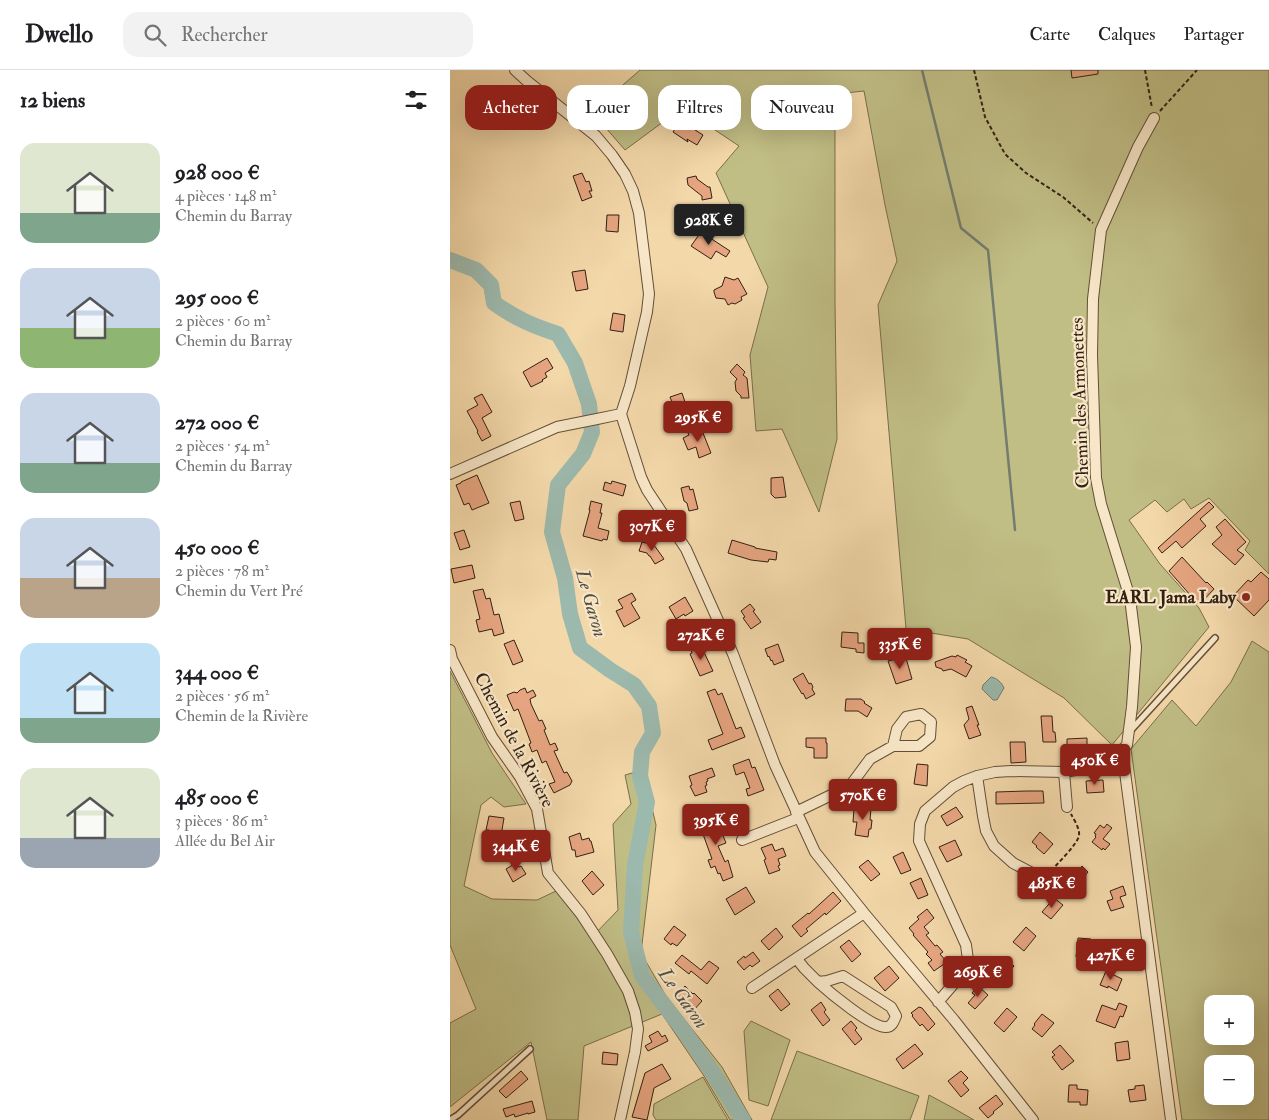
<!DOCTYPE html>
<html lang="fr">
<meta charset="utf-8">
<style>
:root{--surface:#fff;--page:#f2f2f2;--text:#202124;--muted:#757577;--line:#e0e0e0;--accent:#8f2418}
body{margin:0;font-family:"IM FELL Double Pica",serif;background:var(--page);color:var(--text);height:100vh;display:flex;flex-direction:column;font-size:19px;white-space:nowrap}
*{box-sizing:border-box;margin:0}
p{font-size:16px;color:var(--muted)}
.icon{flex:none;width:28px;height:28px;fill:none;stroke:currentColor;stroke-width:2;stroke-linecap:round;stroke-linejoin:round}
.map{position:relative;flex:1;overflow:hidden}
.details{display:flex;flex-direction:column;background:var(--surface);width:450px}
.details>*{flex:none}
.guide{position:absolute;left:15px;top:15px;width:475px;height:45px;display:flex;gap:10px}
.buttons{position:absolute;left:754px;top:925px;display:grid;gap:10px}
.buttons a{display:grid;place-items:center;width:50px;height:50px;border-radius:10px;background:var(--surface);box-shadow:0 5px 20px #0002;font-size:25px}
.price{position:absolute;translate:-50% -42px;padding:0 11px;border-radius:5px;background:var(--accent);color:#fff;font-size:16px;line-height:32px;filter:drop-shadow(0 1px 2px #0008)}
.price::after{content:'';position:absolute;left:50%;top:30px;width:15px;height:11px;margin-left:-8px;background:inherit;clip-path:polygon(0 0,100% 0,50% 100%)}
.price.active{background:#222;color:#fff}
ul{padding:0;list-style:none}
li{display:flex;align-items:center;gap:15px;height:125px;padding:0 20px}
li span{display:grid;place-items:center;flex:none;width:140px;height:100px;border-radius:15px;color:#555}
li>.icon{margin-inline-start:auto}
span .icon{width:60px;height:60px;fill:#fffc;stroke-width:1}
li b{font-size:21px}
h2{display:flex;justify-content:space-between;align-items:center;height:60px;padding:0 20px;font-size:21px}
.pill{padding:0 18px;border-radius:15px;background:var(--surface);box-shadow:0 5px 20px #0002;font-size:18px;line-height:45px}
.pill.active{background:var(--accent);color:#fff}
header{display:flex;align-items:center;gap:30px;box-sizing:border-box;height:70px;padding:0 25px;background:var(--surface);border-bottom:1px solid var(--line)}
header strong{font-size:24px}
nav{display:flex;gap:28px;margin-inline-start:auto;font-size:18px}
.search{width:350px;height:45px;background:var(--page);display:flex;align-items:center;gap:12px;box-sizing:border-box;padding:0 18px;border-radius:15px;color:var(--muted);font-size:19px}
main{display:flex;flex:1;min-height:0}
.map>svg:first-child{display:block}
</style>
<header>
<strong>Dwello</strong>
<div class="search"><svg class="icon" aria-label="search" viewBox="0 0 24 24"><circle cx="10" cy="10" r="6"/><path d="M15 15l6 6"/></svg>Rechercher</div>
<nav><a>Carte</a><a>Calques</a><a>Partager</a></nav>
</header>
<main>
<section class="details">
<h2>12 biens<svg class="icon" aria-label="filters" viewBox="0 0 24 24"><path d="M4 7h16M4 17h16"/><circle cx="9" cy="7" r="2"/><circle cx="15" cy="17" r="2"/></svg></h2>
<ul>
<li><span style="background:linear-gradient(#dfe7d0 70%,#7fa58c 0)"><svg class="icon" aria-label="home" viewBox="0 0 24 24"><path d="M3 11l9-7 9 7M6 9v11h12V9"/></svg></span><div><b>928 000 €</b><p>4 pièces · 148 m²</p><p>Chemin du Barray</p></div></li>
<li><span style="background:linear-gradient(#c9d6e8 60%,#8fb573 0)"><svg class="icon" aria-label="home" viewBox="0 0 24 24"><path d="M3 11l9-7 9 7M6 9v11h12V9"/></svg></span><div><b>295 000 €</b><p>2 pièces · 60 m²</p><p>Chemin du Barray</p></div></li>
<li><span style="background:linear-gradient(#c9d6e8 70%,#7fa58c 0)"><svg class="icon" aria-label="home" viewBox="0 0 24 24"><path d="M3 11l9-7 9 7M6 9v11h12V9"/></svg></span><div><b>272 000 €</b><p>2 pièces · 54 m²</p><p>Chemin du Barray</p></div></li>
<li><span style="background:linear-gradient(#c9d6e8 60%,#b9a48a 0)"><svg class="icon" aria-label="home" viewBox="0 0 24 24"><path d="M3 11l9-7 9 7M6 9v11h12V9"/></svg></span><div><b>450 000 €</b><p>2 pièces · 78 m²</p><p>Chemin du Vert Pré</p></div></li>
<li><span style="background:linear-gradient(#bfe0f5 75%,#7fa58c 0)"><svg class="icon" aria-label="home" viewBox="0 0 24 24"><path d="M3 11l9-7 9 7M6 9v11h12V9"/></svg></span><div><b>344 000 €</b><p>2 pièces · 56 m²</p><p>Chemin de la Rivière</p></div></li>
<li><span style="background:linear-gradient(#dfe7d0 70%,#9aa5b1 0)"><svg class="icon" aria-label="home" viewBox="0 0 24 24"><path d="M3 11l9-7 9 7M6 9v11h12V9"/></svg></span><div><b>485 000 €</b><p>3 pièces · 86 m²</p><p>Allée du Bel Air</p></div></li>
</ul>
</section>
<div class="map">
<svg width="819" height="1050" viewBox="0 0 819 1050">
<rect width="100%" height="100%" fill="#f3d8a9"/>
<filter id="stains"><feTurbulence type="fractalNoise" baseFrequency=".004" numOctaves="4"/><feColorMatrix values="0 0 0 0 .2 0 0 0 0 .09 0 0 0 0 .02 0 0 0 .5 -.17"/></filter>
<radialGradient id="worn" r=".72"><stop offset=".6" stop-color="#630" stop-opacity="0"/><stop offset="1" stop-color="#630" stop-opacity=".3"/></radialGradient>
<path fill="#c0bd85" stroke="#7a6e4c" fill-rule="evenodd" d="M190,0H819V504L795,480L800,471L759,428L741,439L734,429L717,442L705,430L679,450L710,494L749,538L759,557L662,675L614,628L518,569L456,559L428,235L447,191L435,135L414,21L385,24V234L387,369L369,442L332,359L306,361L300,285L318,217L266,103L289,76L232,38L175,80L142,42Z
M802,571L819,582V1050H732L681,679L722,630L746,656L781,612ZM762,934H795V966H762ZM762,994H795V1026H762Z
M0,601L42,683L76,734L54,737L41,727L31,735L14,816L42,829L87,830L106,821L142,867L168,840L163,754L181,734L175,705L193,700L206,755L191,883L216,926L272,997L302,1050H280L254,1006L212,944L134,976L128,1050H97L81,972L0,1037V953L26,939L0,875Z
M301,951L340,970L318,1036L299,1030L294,961Z
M347,981L469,1026L460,1050H321Z
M253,1007L278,1050H206L203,1045L204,1034Z
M479,1025L505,1039L524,1050H474Z"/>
<path fill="#9cb9ad" stroke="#727c6f" d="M541,607C547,608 552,613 554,618L547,630H543L532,619L533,615Z"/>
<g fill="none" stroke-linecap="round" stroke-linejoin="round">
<path stroke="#727c6f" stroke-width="2.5" d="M472,0L511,158L538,180L565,460"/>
<path stroke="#9cb9ad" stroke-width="16" d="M0,190L26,200L41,215L44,233C65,248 83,256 108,264L125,293L139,334L142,362L133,384L108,415L102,462L115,508L120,544L130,578L160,600L184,615L199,636L203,663L192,682L190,706L197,732L185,795L181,862L192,906L234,961L265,1006L293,1050"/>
</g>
<path fill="#e6a580" stroke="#332013" d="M621,0H648V4L622,8Z
M229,53L240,60L242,58L253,65L247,75L237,69L238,72L223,62Z
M132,103L136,112L139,111L142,121H139L142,127L132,131L123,106Z
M246,106L247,109L258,117H260L262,128L252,130V126L238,115L237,108Z
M157,145H169L168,162L156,161Z
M251,162L280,181L276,187L266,181L261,189L241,176Z
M135,200L138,219L126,221L122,202Z
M275,207L284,210L288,208L297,224L291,227L292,230L285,234L282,233L278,235L275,229L266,228L264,222V220L272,216Z
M163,243L175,245L173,262L160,260Z
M97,288L103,298L95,303L97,307L92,310L93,311L81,317L73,302Z
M287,294L295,302L293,305L297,308L299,328H291V326L286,321L285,312L287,309L280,302Z
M232,323L238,341L227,345L220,327Z
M32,324L42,342L32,348L41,366L32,371L27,362L28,361L17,341L28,335L24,328Z
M251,358L261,383L249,388L246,377L238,380L233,368L239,365L238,363Z
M27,405L39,433L22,440L19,433L14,435L6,415L11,413V412Z
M333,407L336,427L325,428L321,424V408Z
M162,411L176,415L173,426L153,420L155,412L161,414Z
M239,416L240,420L243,419L248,439L239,441L237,433L234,431L231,418Z
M70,431L74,449L65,451L60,433Z
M141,431L152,434L150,443H152L148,458L159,461L157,470L153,469L152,471L133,466L140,440H139Z
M759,432L764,437L750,449L756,456L732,478L726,471L712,483L708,478Z
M775,449L796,472L787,480L794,485L785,495L762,474L772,465L766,457Z
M14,460L20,477L10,480L4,463Z
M282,470L305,477V478L327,482L326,490L319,489L318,492L301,490L278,483Z
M192,472L204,475L214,489L205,494L200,486H199L197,483L189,481Z
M732,487L756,513L757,512L764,519L749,535L719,501Z
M22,495L25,508L4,513L1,499Z
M811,502L819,509V530L804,546L783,526L798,510L801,512Z
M33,519L36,529L40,528L44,545L49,544L54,563L44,566L42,559L29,562L26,550L30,549L23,521Z
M182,523L186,530L181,533L190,548L174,557L166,541L173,538L168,530Z
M235,527L243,541L235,546L234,544L226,549L219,537Z
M300,534L305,540L303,541L311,552L301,559L293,548L295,547L291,541Z
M392,562L408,563V573H414V583L406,582V579L391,577Z
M64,570L73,591L63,595L54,574Z
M328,574L334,591L324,595L322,590L321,591L319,586L318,587L315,579Z
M248,576L250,579L252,578L263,601L250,606L240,584L242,583L241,579Z
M507,585L517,590L515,592L522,596L516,607L501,599L493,601L492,599L486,597L485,592L502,586L506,587Z
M451,588V589L456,588L462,609L446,614L438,591Z
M353,603L359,614L361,613L363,617L362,619L365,624L356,629L353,623L352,624L343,609Z
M75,618L77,623L83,620L86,626L80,629L81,634L89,651L92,650L96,659L94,660L100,675L105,673L108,680L104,681L114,703L117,702L122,711L120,715L104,723L99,714L105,712L96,691L92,693L87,680L82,682L79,674L81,673L68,639L64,641L59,630L57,625L64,622L67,623L70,620Z
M265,619L268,625L272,623L286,659L291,657L295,667L262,680L258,670L273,664L257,622Z
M396,629H411L415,632L414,633L422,638L417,647L408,641H395Z
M522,636L529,655H527L531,665L519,669L514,655L519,649L516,638Z
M591,646H602L603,662H605L606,672H593Z
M356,668H376V673H377V688H364V678L356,677Z
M637,668V680L617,681V669Z
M560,672H575L576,692L561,693Z
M299,689L302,698L305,697L314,720L298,726L296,719L300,718L294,702L286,705L283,695Z
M467,694L478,695L477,716L464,714Z
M262,698L265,706L257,709L258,711L256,712L257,715L255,716L257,722L245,726L240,716L242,715L239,706Z
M653,710L654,722L637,723L636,711Z
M577,721H593L594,733L546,734V722Z
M412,737L421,738L420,750H422L421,759H419L418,767L405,765L407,752H403L404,739L411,740Z
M506,737L513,747L497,756L491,746Z
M264,744L276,773L268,776L275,792L278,790L283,807L273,811L270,803L268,804L265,796L261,798L258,790L262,789L249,753L253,751L252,748Z
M39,746L54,748L51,766L39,764V760H36Z
M657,754L662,758L653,769L660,774L655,780L653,778L652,780L642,772L646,767L645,766L646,764L644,763L650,755L654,758Z
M590,762L603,774L594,784L586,777L587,776L582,772Z
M130,763L132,770L139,768L140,771H141L144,782L126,787L125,780H122L119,767Z
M505,770L512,785L497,792L489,777Z
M322,774L325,781L333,778L336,786L328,789L330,795L328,796L330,800L319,804L314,790L316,789L311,778Z
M453,782L461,800L451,804L443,787Z
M418,790L430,804L421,811L409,797Z
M66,793L69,797L71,796L76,804L63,812L56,799Z
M632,796L638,802L634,807L636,809L623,824L614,817Z
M142,801L154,815L143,825L132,811Z
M471,808L478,825L468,829L460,813Z
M673,816L676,825L670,827L674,837L661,841L657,831L663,829L660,821Z
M296,817L305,832L285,845L276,829Z
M383,822L391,831L376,845L375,843L356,859L358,861L351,867L342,856L358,843L359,844Z
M604,828L613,835L601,849L592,842Z
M477,839L484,848L474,857L479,863L476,865L485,876L487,875L493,882L490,884L497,892L484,901L478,893L482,890L476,884L478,882L463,865L464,864L459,858L469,849L467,847Z
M224,856L236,865L227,876L222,873L221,875L214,869Z
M576,857L586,866L574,881L563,872Z
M326,858L333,867L319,880L311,871Z
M628,868L641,869L639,888L626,887Z
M399,870L411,884L402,892L390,877Z
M303,882L310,891L302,897L300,895L294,900L287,892L294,886L295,888Z
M232,885L251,900L259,891L269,898L257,914L241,901L239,904L225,893Z
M555,888L564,896L553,909L543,901Z
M439,896L449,908L435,921L424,908Z
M656,901L672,909L667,921L658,916V918L650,915Z
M235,916L243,924L244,923L252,931L243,941L226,925Z
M528,916L538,925L525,939L518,933L525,925L522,923Z
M328,919L340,934L331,941L319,926Z
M371,932L376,940L374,942L380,950L373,956L361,940Z
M669,933L677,936L673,947L670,946L665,958L646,951L652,935L666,940Z
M469,937L472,938L485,954L478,961L472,954L470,956L462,946L463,945L461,943Z
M557,938L567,947L554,962L544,953Z
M592,944L604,953L592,967L582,959L585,955L584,954Z
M401,951L407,958L405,960L412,969L405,975L392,959Z
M208,961L212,967L215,965L218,971L198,981L195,976L202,972L199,966Z
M678,971L680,989L667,991L665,973Z
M465,974L473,984L453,999L446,989Z
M610,975L624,991L612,1000L602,987L605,985L602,982Z
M153,982L168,984L167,995L152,994Z
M212,994L221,1009L204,1018L197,1050L182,1047L195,1003Z
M71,1001L78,1009L56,1028L49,1021Z
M511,1001L518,1008L513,1013L519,1020L511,1027L498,1011Z
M619,1015H627V1019L638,1020L637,1035H630V1032H618Z
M694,1015L696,1030L680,1032L678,1020L685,1019V1016Z
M546,1025L553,1034L543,1042L544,1043L538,1048L529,1038Z
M82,1031L85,1042L78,1044V1043L65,1047L64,1044L56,1047L53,1039Z"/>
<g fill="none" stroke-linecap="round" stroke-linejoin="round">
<defs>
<path id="lane" d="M681,660L765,568
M0,1050L8,1045L80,979"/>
<path id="street" d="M65,0L77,11L146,66L162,85L175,104L183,121L189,143L199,224L197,242L180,316L171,344L191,407L197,420L236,479L283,584L325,695L365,782L414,843L504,950L583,1050
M0,404L107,357L147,349L171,344
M0,580L2,589L42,667L70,707L87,739L98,803L131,844L157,884L178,921L185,942L188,959L185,982L170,1050
M671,681L673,687L721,1050
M614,702L617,737
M527,706L533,746L536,761L544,776L563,793L586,805
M346,742L400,716L420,689L443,676H469L480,667L481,652L471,644L456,647L447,659L443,676
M292,770L348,748
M347,889L354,898L368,912L377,911L393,906L441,937L446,946C444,951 442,957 436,957C422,958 379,922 368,912
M302,918L414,843
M488,932L514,902L518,890L516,875L469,771L470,754L475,741L503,717L514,711L527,706L545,702L561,701L614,702L631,699L661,687L671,681L677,675L682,637L686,577L680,528L651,434L646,408L642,285L643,229L651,160L688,77L704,48"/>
</defs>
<use href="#lane" stroke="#634e38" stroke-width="8"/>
<use href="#street" stroke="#634e38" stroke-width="12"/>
<path stroke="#332013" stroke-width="2" stroke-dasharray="4 2.5" stroke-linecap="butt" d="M524,0L535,47L555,84L576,103L613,127L643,153
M695,0L702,38
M710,41L747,0
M596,804H598C606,795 626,776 629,766C630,758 624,750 621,744"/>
<use href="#lane" stroke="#f7e6c7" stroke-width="5"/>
<use href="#street" stroke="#f7e6c7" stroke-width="10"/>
</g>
<circle fill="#8f2418" stroke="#f7e6c7" stroke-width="2" cx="796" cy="527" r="5"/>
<g text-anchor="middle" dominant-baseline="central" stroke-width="4.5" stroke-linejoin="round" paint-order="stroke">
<g font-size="18" fill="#332013" stroke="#f7e6c7">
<text transform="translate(630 333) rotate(-92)">Chemin des Armonettes</text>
<text transform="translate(64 670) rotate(62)">Chemin de la Rivière</text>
</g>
<g font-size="18" font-weight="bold" fill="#332013" stroke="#f7e6c7" text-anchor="end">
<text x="786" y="527">EARL Jama Laby</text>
</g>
<g font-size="19" font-style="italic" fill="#524e41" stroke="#f7e6c7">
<text transform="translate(141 533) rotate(74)">Le Garon</text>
<text transform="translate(233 928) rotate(54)">Le Garon</text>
</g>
</g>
<rect width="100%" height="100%" filter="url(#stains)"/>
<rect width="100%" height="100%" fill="url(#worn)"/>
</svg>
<div class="buttons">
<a>+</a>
<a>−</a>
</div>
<b class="price active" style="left:259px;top:176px">928K €</b>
<b class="price" style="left:248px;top:373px">295K €</b>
<b class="price" style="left:202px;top:482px">307K €</b>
<b class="price" style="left:251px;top:591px">272K €</b>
<b class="price" style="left:450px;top:600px">335K €</b>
<b class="price" style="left:645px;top:716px">450K €</b>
<b class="price" style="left:413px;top:751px">570K €</b>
<b class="price" style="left:266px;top:776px">395K €</b>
<b class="price" style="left:66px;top:802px">344K €</b>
<b class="price" style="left:602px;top:839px">485K €</b>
<b class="price" style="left:661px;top:911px">427K €</b>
<b class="price" style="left:528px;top:928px">269K €</b>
<div class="guide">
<a class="pill active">Acheter</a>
<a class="pill">Louer</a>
<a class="pill">Filtres</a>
<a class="pill">Nouveau</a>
</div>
</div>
</main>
